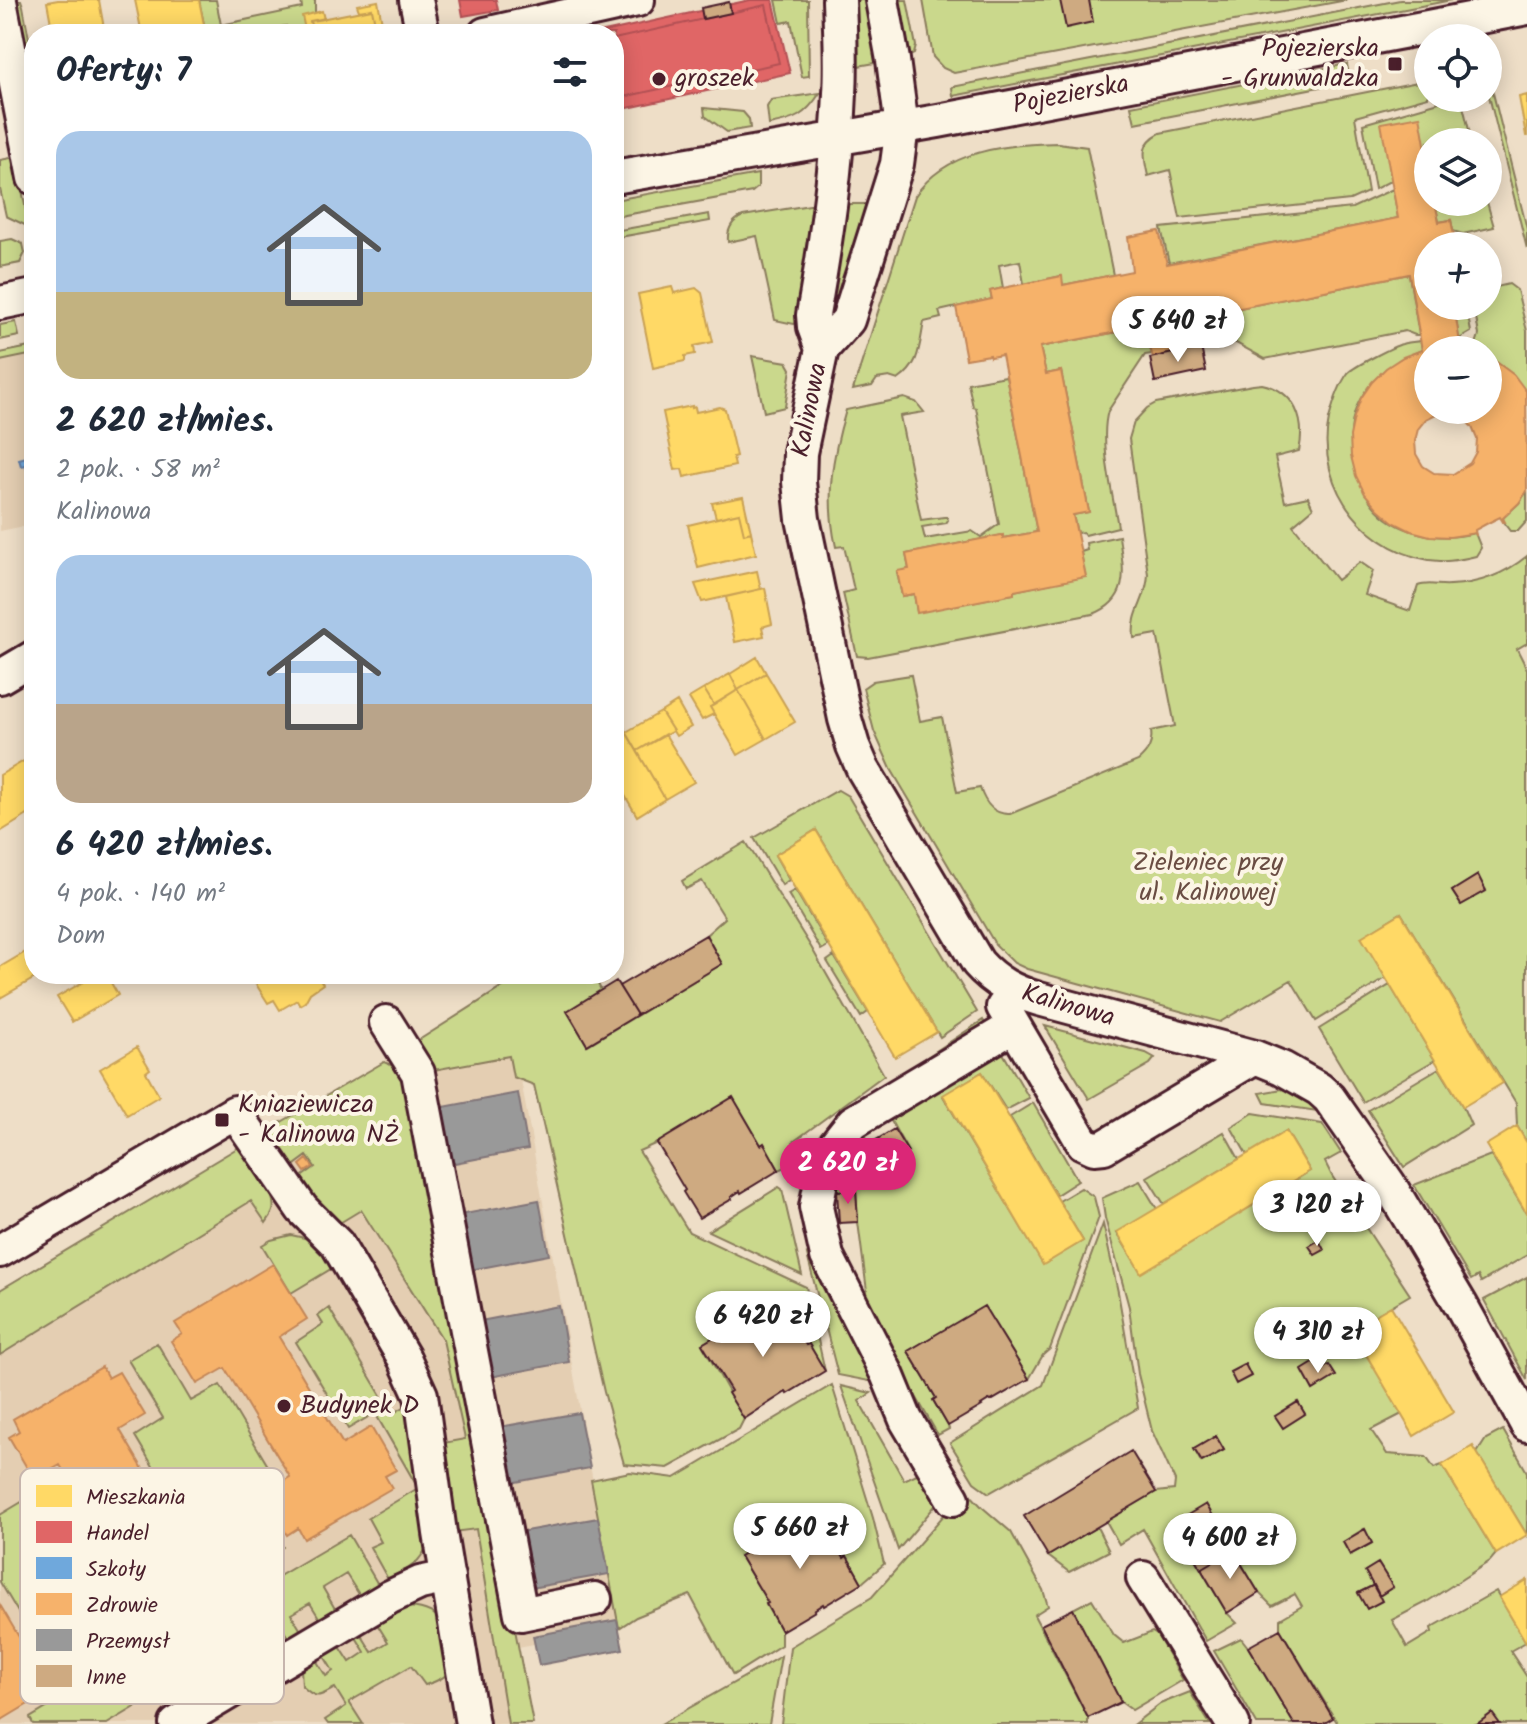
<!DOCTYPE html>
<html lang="pl">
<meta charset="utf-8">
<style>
:root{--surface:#fff;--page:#f6f6f7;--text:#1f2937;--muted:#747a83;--accent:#db2777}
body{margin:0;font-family:Kalam,sans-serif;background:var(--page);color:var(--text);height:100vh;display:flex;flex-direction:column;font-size:30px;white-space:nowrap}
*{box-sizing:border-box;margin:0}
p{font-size:26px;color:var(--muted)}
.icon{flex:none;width:44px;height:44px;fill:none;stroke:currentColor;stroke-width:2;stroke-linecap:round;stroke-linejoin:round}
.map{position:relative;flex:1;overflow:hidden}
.panel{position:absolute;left:24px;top:24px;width:600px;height:960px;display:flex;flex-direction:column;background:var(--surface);border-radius:32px;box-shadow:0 4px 20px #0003}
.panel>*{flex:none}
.controls{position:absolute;left:1414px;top:24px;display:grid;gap:16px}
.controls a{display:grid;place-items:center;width:88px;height:88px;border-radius:50%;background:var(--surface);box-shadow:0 4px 20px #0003;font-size:40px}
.price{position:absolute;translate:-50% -68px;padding:0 18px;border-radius:28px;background:#fff;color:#222;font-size:26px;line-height:52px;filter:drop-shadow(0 2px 4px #0008)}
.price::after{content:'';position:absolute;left:50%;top:48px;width:24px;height:18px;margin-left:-12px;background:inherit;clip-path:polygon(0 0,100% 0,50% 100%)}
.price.current{background:var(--accent);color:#fff}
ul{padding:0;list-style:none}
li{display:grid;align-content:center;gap:16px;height:424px;padding:0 32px}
li span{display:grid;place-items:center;height:248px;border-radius:24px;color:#555}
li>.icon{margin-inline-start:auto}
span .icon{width:144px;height:144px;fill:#fffc;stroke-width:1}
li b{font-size:34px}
h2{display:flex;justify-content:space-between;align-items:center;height:96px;padding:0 32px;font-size:34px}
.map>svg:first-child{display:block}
</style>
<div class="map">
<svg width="1527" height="1724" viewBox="0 0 1527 1724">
<rect width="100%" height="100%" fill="#eedec7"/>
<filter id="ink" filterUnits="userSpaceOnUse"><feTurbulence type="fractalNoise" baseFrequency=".0125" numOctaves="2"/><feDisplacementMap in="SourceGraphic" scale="16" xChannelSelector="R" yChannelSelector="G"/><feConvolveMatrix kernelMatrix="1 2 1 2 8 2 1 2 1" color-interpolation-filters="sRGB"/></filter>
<g filter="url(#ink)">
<path fill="#e4ceb2" d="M34,354V524L0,531V361Z
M419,1040L422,1061L434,1070L510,1056L513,1077L521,1080L623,1649L539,1665L534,1644L518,1647L533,1724H0V1290Z"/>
<path fill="#cad88c" stroke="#8a7c5c" stroke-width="2" fill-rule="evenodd" d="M14,0H21L23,6L34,66V103Z
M199,0H216L221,25L302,8L301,0H315V20L313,34H288L286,26L275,28L276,34H206Z
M776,0H808L809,76L802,77L791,21L781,23Z
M856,0H869L881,62L858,66Z
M894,0H907L916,46L914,54L905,58Z
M923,0H1347L954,73L943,68L933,57Z
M1400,0H1452L953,96L952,87Z
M1347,64L1350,81L1135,123L1131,106Z
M1488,73L1527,229V249L1488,92Z
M1428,80V97L1355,117L1368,192L1350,200L1180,218L1170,170L1148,176C1144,157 1139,144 1160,133Z
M820,93C805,116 795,120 769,125L767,107L771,100Z
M1453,98H1461L1472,142H1428V161L1375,189L1363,124Z
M704,108L743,112L749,119L750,128L727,132L705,116Z
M1058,143L1087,147L1113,275L1063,285L1061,276L1024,284L1020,261L999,265L1003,288L990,291L992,299L939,311L941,318L924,322C919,347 920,365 898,380L889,377L877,379L872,386L853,390L915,196C945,150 1007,144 1058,143Z
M16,157L29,227L6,216L0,189V160Z
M758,174V187L752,192L614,217V200Z
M1393,189L1398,218L1169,263L1161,228L1352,208Z
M1435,202H1487L1494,227L1463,234L1453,231L1451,220L1439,222Z
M816,204L799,322L794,324L775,320L757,236L728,242C727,230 731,221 743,216Z
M843,204H866V213L833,316L826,319Z
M709,214L710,221L614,238V231Z
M12,239L23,244L25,253L20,263L0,267V241Z
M1409,274L1419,335H1415L1405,331L1265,359L1227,338L1197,344L1195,317Z
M1509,284L1517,290L1527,331V393C1516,378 1504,366 1488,357V350H1474L1479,335L1474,306H1488V289Z
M1454,306H1466L1471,332L1459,339Z
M16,322L19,336L0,340V325Z
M1143,327L1152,354L1145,355L1108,411C1099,441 1113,495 1118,527L1085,535L1083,532L1077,533L1073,515L1089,512L1061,371L1046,374L1040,347Z
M1421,341L1422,350C1386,363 1352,392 1351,434C1350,444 1355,455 1358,464C1360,474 1361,486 1366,494C1386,532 1436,543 1475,533L1481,548L1476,556C1464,559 1452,562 1440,561C1370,557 1314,488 1329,419C1333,404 1339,385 1348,373C1353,367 1394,346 1402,344C1408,342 1415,342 1421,341Z
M34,346V354L0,361V353Z
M752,356L787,362L791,369L785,407L764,412Z
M1006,376L1037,532L1003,538V535L906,554L909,569L897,572L902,596L914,594L917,612L1014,594V591L1085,576L1081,552L1087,550L1086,543L1119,536C1123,568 1132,599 1093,614L868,657L857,656L843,593L854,590L844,546L836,547C825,497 832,457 846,410L904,398L916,402L924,412L900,416L921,520L944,517H947L948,520L946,523L922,527L925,539L972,531L981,537L999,524L976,408L973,407L968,383Z
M1262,384C1295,391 1306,420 1299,451L1275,457L1285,502L1308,497L1313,508L1293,525L1337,580L1360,562L1373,571L1365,595L1410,611L1418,586C1428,582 1439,586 1450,585C1478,584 1505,574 1527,556V643L1517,649L1527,669V1143L1517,1126L1516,1103L1401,913L1362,937L1386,978L1316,1021L1291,980L1220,1022L1027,969L1014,963L995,944L891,769L874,731L863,688L873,681L911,675L920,721L942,717L957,792L980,788C985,803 993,815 1010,814L1138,761C1148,752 1153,745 1151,731L1175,726L1157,634L1134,638C1131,610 1147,602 1148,574L1129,439L1134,422L1147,408L1156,403L1253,385ZM1477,876L1486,890L1461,905L1452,891Z
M1527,491V521L1518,531H1510L1503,522V518L1519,503Z
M838,790L848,796L977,1012L940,1037L816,830L775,855L789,880L782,885L754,838Z
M746,842L811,947L884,1075L793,1142L802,1160L779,1170L764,1144L761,1145L733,1098L657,1143L639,1151L689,1232L806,1287L825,1371L806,1345L778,1299L702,1344L744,1419L739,1429L668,1468L624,1464L604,1392L534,1085L513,1077L509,1056L434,1070L422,1061L419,1040L523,974H593L601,990L567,1011L588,1045L722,964L706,935L725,918L702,881L686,889L682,881Z
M795,890L828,946L821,950L788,894Z
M834,956L868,1012L861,1017L827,961Z
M1390,985L1435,1060L1363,1102L1319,1029Z
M983,1020L987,1027L902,1084L897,1077Z
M1045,1026L1146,1053L1155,1058L1150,1064L1089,1099Z
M1000,1048L1029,1098L1006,1110L982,1072L943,1096L1043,1264L1083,1241L1059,1201L1081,1188L1094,1197L1099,1217L1050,1349L1043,1355L1029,1379L984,1307L908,1351L936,1398L933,1400L948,1426L949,1429L938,1435L856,1292L867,1291L858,1222L856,1190L831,1191L846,1149L861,1129L885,1166L908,1152L885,1110Z
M384,1062L409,1073L533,1724H508L476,1529L453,1532L438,1444L465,1439L443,1340L361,1210L333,1227L300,1178L315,1167L307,1156L292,1167L266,1131Z
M1439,1068L1463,1107L1471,1125L1404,1167L1368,1110Z
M1282,1089L1301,1094L1319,1109L1317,1111L1265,1103L1260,1093Z
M1033,1103L1078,1181L1056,1195L1010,1117Z
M1253,1113L1322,1124L1341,1153L1325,1162L1332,1176L1410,1295L1352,1329L1402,1414L1371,1430L1387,1454L1426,1457L1434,1468L1442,1465L1496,1554L1490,1561L1425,1603L1392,1620L1407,1647L1432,1632L1431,1628L1496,1591L1526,1642L1510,1651L1527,1677V1724H1338L1280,1629V1619L1302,1606L1295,1594L1272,1606L1259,1593L1206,1505L1174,1524L1227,1613L1237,1623L1206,1641L1143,1529L1119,1544L1106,1521L1156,1492L1174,1490L1175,1481L1152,1431L1138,1374L1129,1307L1105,1218L1102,1198L1140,1181L1157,1209L1117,1233L1141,1272L1310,1171L1286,1131L1247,1155L1231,1127ZM1297,1402L1305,1414L1283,1428L1276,1416ZM1216,1437L1224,1450L1201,1462L1194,1449ZM1364,1529L1372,1543L1350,1555L1343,1542ZM1378,1563L1393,1587L1379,1596L1381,1601L1367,1608L1358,1593L1374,1585L1365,1571Z
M1224,1132L1239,1159L1164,1204L1147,1177Z
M239,1147C250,1162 278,1193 273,1211C272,1215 268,1220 266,1223L251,1201L0,1355V1290Z
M1491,1155L1527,1214V1255L1481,1282L1478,1276L1471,1280L1414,1185Z
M779,1187L782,1189L802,1275L708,1231Z
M1103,1224L1118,1292L1138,1408L989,1493L974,1482L950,1443L1043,1385Z
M291,1235L309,1239L339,1264L291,1293L262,1245L271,1240Z
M807,1255L828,1271L879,1383L838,1375Z
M1527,1277V1380L1484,1300Z
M329,1308L392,1414L414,1401L433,1532C422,1562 415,1565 389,1581L370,1547L381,1542L368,1518L418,1488L375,1413L348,1429L296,1342L323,1324L318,1316Z
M157,1343L191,1401L220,1385L271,1471L247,1486L283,1547L250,1566L214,1506L186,1522L135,1436L163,1418L128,1360Z
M832,1385L873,1518L884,1564L862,1583L847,1556L844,1558L815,1511L740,1556L768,1603L766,1605L781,1631V1645L733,1675L690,1595L636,1617L619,1628L591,1480L630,1472L675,1478Z
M841,1386L871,1393L859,1401L904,1480L921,1472L940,1500L898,1550Z
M1503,1430L1527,1472V1535L1477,1453L1486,1439Z
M55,1482L107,1568L82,1583L118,1644L86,1663L50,1603L22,1619L0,1582V1515Z
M966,1490L982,1507L1011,1532L1043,1590L1048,1606L1034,1615L1088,1718V1724H781L790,1647L872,1597Z
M1097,1527L1109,1551L1069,1572L1048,1556Z
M349,1535L380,1588L362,1599L346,1574L323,1588L338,1614L323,1624L310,1603L291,1614L303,1634L291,1642L277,1620L215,1658L196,1625Z
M1092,1599L1114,1635L1124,1643L1152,1632L1157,1635L1183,1680L1132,1710L1121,1702L1073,1609Z
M404,1607C416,1607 437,1610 442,1624C445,1631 445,1641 447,1649C448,1656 451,1667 447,1674C442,1680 431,1683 425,1685L411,1666L349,1702L363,1724H328L325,1720L346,1706L335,1688C318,1697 317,1700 302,1686L301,1668L311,1652L326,1676L333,1671L321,1651L337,1642L350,1662L365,1652L354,1634L359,1631L372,1652L388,1642L374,1619Z
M183,1626L207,1664L107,1724H33L30,1718Z
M1241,1638L1248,1647L1294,1724H1257L1214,1651Z
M781,1656L769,1724H661Z
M1190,1692L1210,1724H1134L1160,1704Z"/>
<path fill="#ffd966" stroke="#c9a154" stroke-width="2" d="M58,0H99L105,34H53L47,2Z
M135,0H199L206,34H142Z
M378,1L384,34H377L372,9L359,11L357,5Z
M372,9L377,34H313L310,21Z
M322,11L324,19L310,21L313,34H306L302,16Z
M1527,95V136H1526L1519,97Z
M672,287L674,293L696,288L702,293L713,342L694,346L695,354L685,356V361L653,368L638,294Z
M692,406V408L695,407L696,412L720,407L725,409L736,456L733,457L735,466L684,477L682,469L675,470L663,412Z
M743,497L751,532L744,534L739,513L716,518L712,503Z
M739,513L744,534L751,532L756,554L698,568L688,525Z
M757,571L761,589L702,602L695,584Z
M765,588L772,624L762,627L764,636L735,642L726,597Z
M757,657L766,673L738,690L730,674Z
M766,673L795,722L766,739L738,690Z
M730,674L738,690L714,705L704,689Z
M704,689L714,705L710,707L714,714L702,720L689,698Z
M738,690L766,739L738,755L710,707Z
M677,702L691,727L676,736L661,712Z
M661,712L673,731L637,751L626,732Z
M624,728L665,799L637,816L614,777V733Z
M665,734L694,782L665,799L637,751Z
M34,755V811L0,832V775Z
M816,830L937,1032L895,1057L775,855Z
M1401,913L1503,1083L1463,1107L1361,937Z
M34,947V974H42L0,998V967Z
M97,974H106L118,995L72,1022L57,997Z
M258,974H317L323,984L310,993L305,1002L300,1005L297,1000L280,1010L274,1000L268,1003L252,978Z
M137,1047L150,1069L146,1072L159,1096L127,1115L100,1069Z
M982,1072L1083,1241L1043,1265L943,1095Z
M1517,1126L1527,1143V1214L1486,1145Z
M1286,1131L1310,1171L1141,1273L1117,1232Z
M1391,1306L1454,1412L1414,1436L1351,1329Z
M1473,1446L1527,1535L1496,1554L1442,1465Z
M1527,1580V1644L1499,1597Z"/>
<path fill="#e06666" stroke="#b35154" stroke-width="2" d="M460,0H496L498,10L463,16Z
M750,0H773L790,73L614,111V34H595Z
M766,5L779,63L614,99V39Z"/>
<path fill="#6fa8dc" stroke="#647fa7" stroke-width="2" d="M34,455V501L26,465L21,466L19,459Z"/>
<path fill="#f6b26b" stroke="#c28658" stroke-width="2" fill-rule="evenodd" d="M1420,116L1428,161V202H1435L1439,222L1451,220L1456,246H1428V306H1454L1461,349L1468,350H1428V410H1488V357L1498,363L1514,375L1526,391L1527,491L1519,503L1503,518L1505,522H1503L1500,517L1488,523L1475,530L1476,536L1475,533L1450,537L1430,536L1411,531L1393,522L1378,509L1365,494L1356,476L1351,456L1350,436L1354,417L1361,398L1372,382L1386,368L1403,357L1422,350L1409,274L1195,317L1197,348L1153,357L1143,327L1040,347L1046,374L1061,371L1089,512L1073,515L1086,577L1014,591V594L917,613L914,594L902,596L897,571L909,569L906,554L1001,535H1003V538L1037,532L1002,355L990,357V355L966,359L956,307L992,299L990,291L1003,288L1062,276L1063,285L1132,271L1128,237L1143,234L1159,231L1167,264L1398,218L1381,123ZM1438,413H1451L1463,418L1472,427L1477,439L1476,452L1470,463L1453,474L1434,473L1423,466L1416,454L1415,441L1418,429L1426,419Z
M307,1159L313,1167L305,1172L300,1165Z
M273,1264L307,1319L279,1337L343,1444L371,1427L396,1470L385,1476L392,1488L304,1539L298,1528L287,1535L262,1494L290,1477L225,1368L197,1384L171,1341L182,1334L175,1323Z
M102,1367L108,1378L119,1372L145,1415L120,1430L185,1540L210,1524L235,1566L224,1572L231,1584L143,1635L137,1624L126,1631L101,1589L125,1574L60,1465L34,1480L9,1437L19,1431L13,1419Z
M0,1605L19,1637L49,1620L74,1661L63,1668L70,1679L0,1721Z"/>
<path fill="#999" stroke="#817478" stroke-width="2" d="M518,1093L528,1149L444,1165L433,1109Z
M539,1200L549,1255L465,1271L454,1216Z
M559,1306L569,1362L485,1378L475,1322Z
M579,1413L590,1468L505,1484L494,1428Z
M598,1518L609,1574L525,1589L514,1533Z
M617,1620L623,1649L539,1665L533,1636Z"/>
<path fill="#ceaa81" stroke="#4a1f2b" stroke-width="2" d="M1060,0H1089L1093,22L1066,28Z
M729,2L731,13L703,19L701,8Z
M1201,347L1206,371L1155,382L1150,358Z
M1478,875L1486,891L1461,905L1452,891Z
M706,935L722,964L637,1015L619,986Z
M616,981L637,1015L587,1045L567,1011Z
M733,1097L761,1145L764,1143L779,1170L741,1193L740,1191L731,1197L732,1199L699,1218L683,1192L685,1190L657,1143Z
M894,1129L908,1152L884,1166L871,1143Z
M856,1190L858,1222L839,1223L837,1191Z
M1319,1240L1324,1250L1315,1255L1309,1246Z
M778,1299L806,1345L809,1344L825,1371L787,1394L786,1392L744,1419L728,1393L731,1391L702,1344Z
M984,1306L1029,1379L991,1401L989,1400L981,1405L982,1406L948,1426L933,1400L936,1398L908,1351Z
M1315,1362L1320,1370L1329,1365L1336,1376L1313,1390L1302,1370Z
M1245,1364L1251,1376L1236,1384L1230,1372Z
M1298,1402L1305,1414L1283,1428L1275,1416Z
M1216,1436L1224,1450L1202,1462L1194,1449Z
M1131,1451L1156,1492L1048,1556L1024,1516Z
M1206,1504L1233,1550L1201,1569L1174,1523Z
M816,1511L844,1558L847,1556L862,1583L824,1606L823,1604L814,1610L815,1611L781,1631L766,1604L768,1603L740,1556Z
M1365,1529L1372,1543L1350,1555L1343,1542Z
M1233,1550L1259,1593L1227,1613L1201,1569Z
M1378,1563L1393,1587L1379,1596L1365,1571Z
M1374,1585L1382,1601L1367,1609L1358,1593Z
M1073,1609L1121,1702L1088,1718L1041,1625Z
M1280,1629L1333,1718L1323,1724H1294L1248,1647Z
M1492,1713L1500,1724H1477Z"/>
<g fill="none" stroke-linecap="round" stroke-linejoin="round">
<defs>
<path id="minor" d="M416,0L423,34
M882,0L893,60L902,127L897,164L848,320L822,349L800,453L799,482L803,519L845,719L853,746L863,769L978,963C995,982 1014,992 1039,999L1255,1057L1282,1068L1319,1089L1329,1098L1389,1184L1461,1305L1527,1425
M0,1L34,178
M485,34L638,0
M614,177L938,121L1527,8
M0,303L34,296
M822,349L814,327L813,315C826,241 837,168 840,93C842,62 840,31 839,0
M0,677L34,657
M1003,1007L1083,1143L1094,1148L1104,1147L1255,1057
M386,1022L418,1073L521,1614L595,1599
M0,1251L235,1112L302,1209L337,1244L404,1358L421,1395L440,1533L472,1724
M953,1499L906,1420L887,1374L827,1256L816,1207L826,1156L853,1122L1014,1026
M1143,1578L1233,1724
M176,1724L390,1597L420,1583L448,1577"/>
</defs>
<use href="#minor" stroke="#4a1f2b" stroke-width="38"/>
<use href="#minor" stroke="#fcf5e5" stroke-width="32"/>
</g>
</g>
<g fill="#4a1f2b" stroke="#fcf5e5" stroke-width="3">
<rect x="1387" y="56" width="16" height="16" rx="4"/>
<circle cx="659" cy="79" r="8"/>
<rect x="214" y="1112" width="16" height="16" rx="4"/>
<circle cx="284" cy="1406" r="8"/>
</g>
<g text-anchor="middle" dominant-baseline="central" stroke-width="8" stroke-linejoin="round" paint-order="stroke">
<g font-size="26" fill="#4a1f2b" stroke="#fcf5e5" text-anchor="start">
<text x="1379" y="49" text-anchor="end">Pojezierska<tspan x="1379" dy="30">- Grunwaldzka</tspan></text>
<text x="675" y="79">groszek</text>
<text x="238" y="1105">Kniaziewicza<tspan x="238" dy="30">- Kalinowa NŻ</tspan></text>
<text x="300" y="1406">Budynek D</text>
</g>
<g font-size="26" fill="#4a1f2b" stroke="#fcf5e5">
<text transform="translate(1071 95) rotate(-11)">Pojezierska</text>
<text transform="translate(810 410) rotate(-79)">Kalinowa</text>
<text transform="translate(1068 1006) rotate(16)">Kalinowa</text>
</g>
<g font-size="26" fill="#6a4d43" stroke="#fcf5e5">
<text x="1208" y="863">Zieleniec przy<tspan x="1208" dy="30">ul. Kalinowej</tspan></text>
</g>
</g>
<rect x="20" y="1468" width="264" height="236" rx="12" fill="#fcf5e5" stroke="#c7b5ad" stroke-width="2"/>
<rect x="36" y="1485" width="36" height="22" fill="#ffd966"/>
<rect x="36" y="1521" width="36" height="22" fill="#e06666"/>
<rect x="36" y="1557" width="36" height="22" fill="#6fa8dc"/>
<rect x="36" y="1593" width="36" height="22" fill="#f6b26b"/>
<rect x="36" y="1629" width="36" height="22" fill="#999"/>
<rect x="36" y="1665" width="36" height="22" fill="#ceaa81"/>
<g font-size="22" fill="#4a1f2b">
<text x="86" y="1504">Mieszkania</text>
<text x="86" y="1540">Handel</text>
<text x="86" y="1576">Szkoły</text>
<text x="86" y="1612">Zdrowie</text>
<text x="86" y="1648">Przemysł</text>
<text x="86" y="1684">Inne</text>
</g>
</svg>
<div class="controls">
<a><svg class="icon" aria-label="locate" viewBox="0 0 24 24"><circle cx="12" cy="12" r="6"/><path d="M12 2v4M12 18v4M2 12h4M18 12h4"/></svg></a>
<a><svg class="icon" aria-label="layers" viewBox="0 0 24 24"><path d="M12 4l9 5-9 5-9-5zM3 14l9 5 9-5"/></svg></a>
<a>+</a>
<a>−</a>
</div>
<b class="price" style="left:1178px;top:364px">5 640 zł</b>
<b class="price current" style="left:848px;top:1206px">2 620 zł</b>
<b class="price" style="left:1317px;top:1248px">3 120 zł</b>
<b class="price" style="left:763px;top:1359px">6 420 zł</b>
<b class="price" style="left:1318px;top:1375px">4 310 zł</b>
<b class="price" style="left:800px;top:1571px">5 660 zł</b>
<b class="price" style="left:1230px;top:1581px">4 600 zł</b>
<section class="panel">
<h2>Oferty: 7<svg class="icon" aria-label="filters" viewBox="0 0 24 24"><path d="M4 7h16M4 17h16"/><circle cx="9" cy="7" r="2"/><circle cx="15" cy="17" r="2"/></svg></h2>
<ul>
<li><span style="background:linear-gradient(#a9c7e8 65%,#c2b280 0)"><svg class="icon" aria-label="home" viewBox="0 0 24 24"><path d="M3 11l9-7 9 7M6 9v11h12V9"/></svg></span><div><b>2 620 zł/mies.</b><p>2 pok. · 58 m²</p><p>Kalinowa</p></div></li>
<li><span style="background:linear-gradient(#a9c7e8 60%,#b9a48a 0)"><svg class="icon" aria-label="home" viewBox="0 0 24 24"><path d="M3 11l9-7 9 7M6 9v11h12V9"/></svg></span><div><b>6 420 zł/mies.</b><p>4 pok. · 140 m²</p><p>Dom</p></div></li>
</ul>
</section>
</div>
